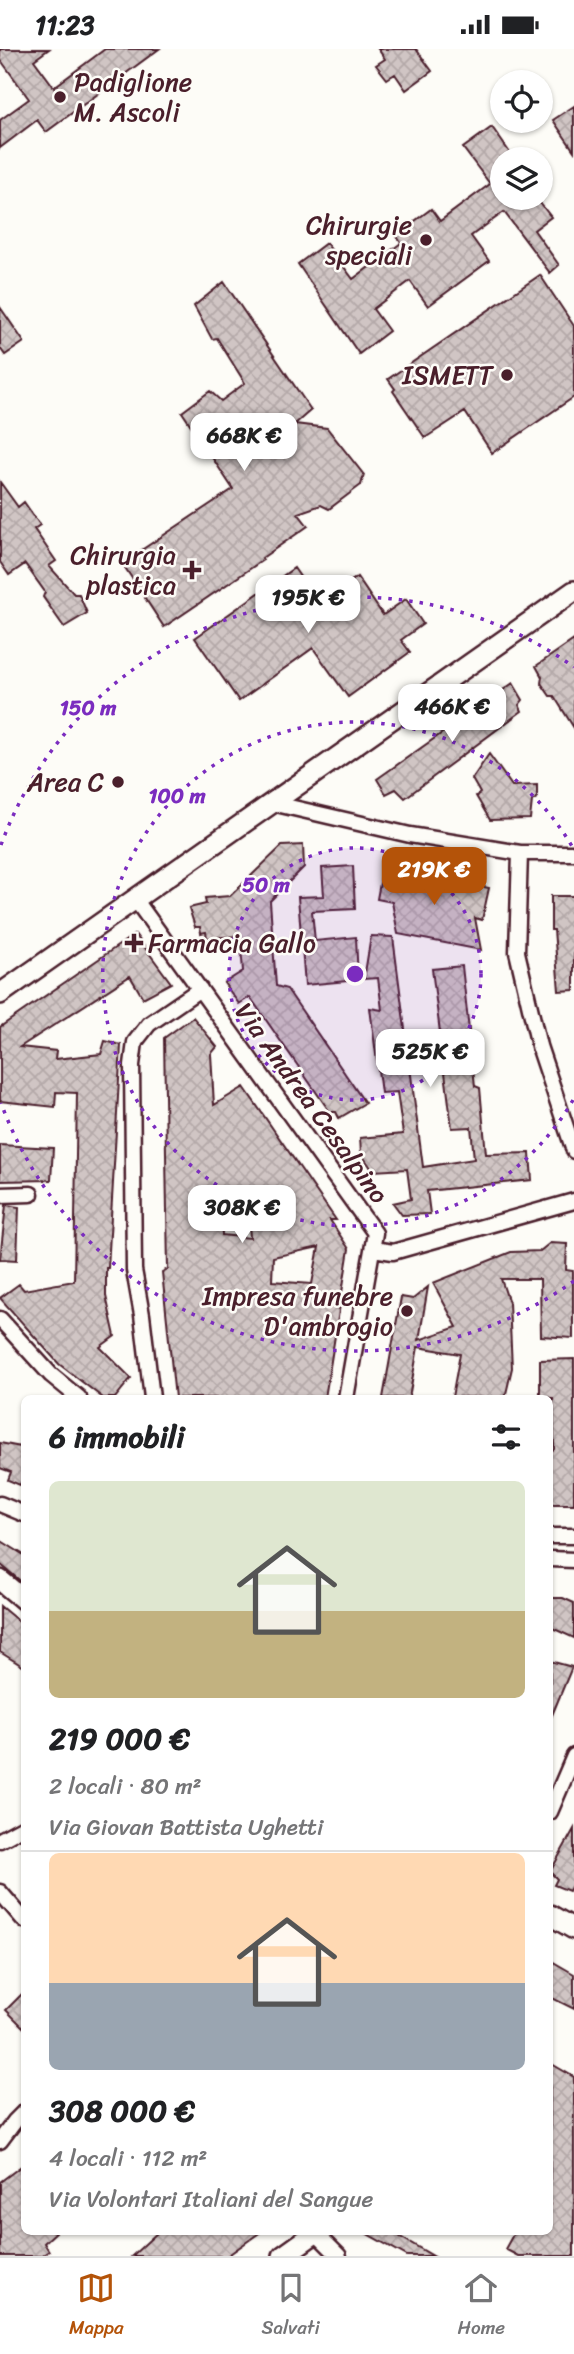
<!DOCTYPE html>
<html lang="it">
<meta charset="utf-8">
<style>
:root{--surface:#fff;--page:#f6f6f6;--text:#202124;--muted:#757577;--line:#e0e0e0;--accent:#b45309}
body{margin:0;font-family:Sriracha,sans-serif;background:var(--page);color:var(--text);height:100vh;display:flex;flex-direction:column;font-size:26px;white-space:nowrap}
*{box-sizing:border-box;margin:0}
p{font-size:23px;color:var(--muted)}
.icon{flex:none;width:38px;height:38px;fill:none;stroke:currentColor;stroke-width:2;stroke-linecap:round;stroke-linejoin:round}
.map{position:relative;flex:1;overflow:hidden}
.drawer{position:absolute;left:21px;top:1346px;width:532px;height:840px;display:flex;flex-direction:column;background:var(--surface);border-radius:10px;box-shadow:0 2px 5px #0004}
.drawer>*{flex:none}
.tools{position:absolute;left:490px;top:21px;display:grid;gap:14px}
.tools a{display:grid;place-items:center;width:63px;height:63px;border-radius:50%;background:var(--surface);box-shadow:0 2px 5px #0004;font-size:35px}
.price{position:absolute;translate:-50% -60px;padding:0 16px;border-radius:14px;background:#fff;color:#222;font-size:23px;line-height:46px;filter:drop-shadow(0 2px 4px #0008)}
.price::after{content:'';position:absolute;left:50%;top:42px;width:21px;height:16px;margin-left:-10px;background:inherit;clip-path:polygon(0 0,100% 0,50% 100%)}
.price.selected{background:var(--accent);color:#fff}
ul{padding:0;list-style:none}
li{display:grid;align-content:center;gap:14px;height:371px;padding:0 28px}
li+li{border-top:2px solid var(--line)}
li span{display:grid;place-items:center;height:217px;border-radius:10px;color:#555}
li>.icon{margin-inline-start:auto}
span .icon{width:126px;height:126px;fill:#fffc;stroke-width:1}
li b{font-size:30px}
h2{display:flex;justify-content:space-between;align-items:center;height:84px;padding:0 28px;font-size:30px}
.status{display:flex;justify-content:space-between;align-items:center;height:49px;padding:0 35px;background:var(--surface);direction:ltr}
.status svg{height:19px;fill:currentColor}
.tab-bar{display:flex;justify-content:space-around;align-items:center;height:98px;border-top:2px solid var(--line);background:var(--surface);font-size:19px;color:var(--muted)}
.tab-bar a{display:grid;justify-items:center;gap:4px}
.tab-bar .selected{color:var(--accent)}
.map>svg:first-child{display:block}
</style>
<div class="status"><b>11:23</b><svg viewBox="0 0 49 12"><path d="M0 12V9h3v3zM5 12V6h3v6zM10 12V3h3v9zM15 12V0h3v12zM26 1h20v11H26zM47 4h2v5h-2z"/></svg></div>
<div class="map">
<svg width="574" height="2207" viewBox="0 0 574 2207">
<defs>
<pattern id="building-cross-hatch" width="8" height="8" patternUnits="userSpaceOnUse" patternTransform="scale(1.75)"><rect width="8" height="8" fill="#d0c5c4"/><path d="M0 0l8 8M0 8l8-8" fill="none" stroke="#b4a9a9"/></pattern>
</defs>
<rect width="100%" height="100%" fill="#fdfcf7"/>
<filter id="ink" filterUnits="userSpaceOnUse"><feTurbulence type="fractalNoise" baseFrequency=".0143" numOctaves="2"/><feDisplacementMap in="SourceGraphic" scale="14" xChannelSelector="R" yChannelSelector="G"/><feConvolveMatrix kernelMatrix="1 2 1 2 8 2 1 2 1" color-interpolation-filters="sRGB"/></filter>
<g filter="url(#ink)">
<path fill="url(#building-cross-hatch)" stroke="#4a1f2b" stroke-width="2" fill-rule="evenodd" d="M0,0H49L34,11L54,38L105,0H159L46,83L37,71L0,99V71L29,50L0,10Z
M378,0H416L432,22L406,41L395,25L387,30L376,16L385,10Z
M574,57V102L553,71Z
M492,78L510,104L502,109V149H536L551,168L534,181L559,216L550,224L504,163L471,187L489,212L428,257L410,232L373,260L389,282L359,305L298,215L326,194L353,230L401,194L396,186L431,160L440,172L490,135L463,99Z
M540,226L574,277V348L492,404L465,363L425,389L393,342L395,340L388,330Z
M224,233L311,361L295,375L327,379L364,426L361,436L329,460L321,456L298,464L308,477L262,509L263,511L164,578L122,514L233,440L182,363L210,342L221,352L245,334L217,289L212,290L194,257Z
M0,258L24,293L5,306L0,299Z
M0,433L18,458L24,453L40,476L34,480L56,512L49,517L74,545H79L87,564L64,578L43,548L45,543L25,515L9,526L0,513Z
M294,519L319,555L357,528L383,566L406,550L423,575L401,591L410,603L348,648L313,599L239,652L195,589Z
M574,591V679L554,647H550L541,634L542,628L536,617Z
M513,634L523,651L519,656L522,662L405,749L396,740L386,745L377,730Z
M489,705L512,737L537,736V749L532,752L530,770L490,771L476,747L480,744L472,730Z
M303,796L304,818L270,852L276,937L287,940L365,1054L339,1069L336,1063H330L250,948L239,955L224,934L243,922L240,887L207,889L206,883L201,884L200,878H195L189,859L206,855L205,849L230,847L282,797Z
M353,817L355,860L312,862L315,892L356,888L358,931L305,936L298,848L324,847L322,819Z
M383,818L489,839L482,871L475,869L481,901L398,885L392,853L377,850Z
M551,847H574V941L559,942L554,881H551Z
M135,885L171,934L143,949L130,927L20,998L56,1002L55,1010L101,1005L105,992L121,996L108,1219H106V1247L115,1287L100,1298L131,1329L115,1349H103L59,1315L0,1249L19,1235L24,1241L74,1232L77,1044L56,1043L55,1058L0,1052V978Z
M371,887L393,888L423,1118L474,1110L471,1078L452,1079L432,920L462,917L475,1037L480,1039L486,1105L530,1104L532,1131L427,1142L430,1165L402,1166L393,1154L411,1150L407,1120L373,1122L361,1104L360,1089L403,1085L397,1043L381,1044L370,959L382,961L378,929L364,930Z
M193,968L217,998L211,1005L214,1056L244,1038L336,1171H330L349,1200L325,1349H175L162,1223L168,1220L164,989ZM247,1146L250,1189L222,1186L220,1147ZM319,1198L312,1235L272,1232L273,1208Z
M0,1096L53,1099L51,1131L0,1132Z
M6,1156L19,1158L17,1211L0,1210Z
M550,1194L567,1195L566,1221L573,1222V1289L541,1287L540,1230H501L509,1254L512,1319L505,1349L452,1348L460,1305L418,1298L409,1349H383L401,1248L413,1250L428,1238L419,1291L457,1278L433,1234L511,1203L540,1202Z
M574,1310V1455H550V1403L554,1400L553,1349H540V1311Z
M24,1391V1429L20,1436L8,1431L11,1423L0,1419V1394L21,1398Z
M0,1491L24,1506V1535L0,1515Z
M550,1549H563L574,1554V1589L550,1578Z
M0,1557L24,1577V1618L0,1603Z
M550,1612L572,1618L550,1671Z
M574,1780V1833L569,1842L554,1836L557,1830L550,1823Z
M550,1911L574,1925V1960L550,1948Z
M24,1943V1979L6,1961Z
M550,2014L574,2028V2207H518L505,2200L515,2182H550Z
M24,2115V2182H57L44,2194L49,2202L41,2207H0V2133Z
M159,2182H262L227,2207H132Z
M362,2182H390L433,2207H407Z"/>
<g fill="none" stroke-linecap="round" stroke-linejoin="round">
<defs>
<path id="minor" d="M272,754L410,786L520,804H574
M520,804L517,903L539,997L574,1102
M135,850L375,1184L346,1349
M0,1146L31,1145
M373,1200L393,1203L574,1152
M0,1270L51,1326L79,1349
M152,1349L142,1266L134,1221L132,1016L135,993L149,975L200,940
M0,1455L24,1465
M550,1487H574
M550,1510L574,1511
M550,1763L574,1707
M0,1791L24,1778
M0,1843L24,1871
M0,2092L15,2072L24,2063
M314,2182L339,2207"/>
<path id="tertiary" d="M0,945L574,542
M0,1531L24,1551
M550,1866L574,1880
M283,2207L318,2182"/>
</defs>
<use href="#minor" stroke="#4a1f2b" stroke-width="19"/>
<use href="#tertiary" stroke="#4a1f2b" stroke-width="24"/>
<use href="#minor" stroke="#fdfcf7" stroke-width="14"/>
<use href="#tertiary" stroke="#fdfcf7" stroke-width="19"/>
</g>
</g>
<circle cx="355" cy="925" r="126" fill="#7b2cbf" fill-opacity=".12"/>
<g fill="none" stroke="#7b2cbf" stroke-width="3.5" stroke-dasharray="3.5 7">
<circle cx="355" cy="925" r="126"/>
<path d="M573 1051A252 252 0 1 1 573 799"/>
<path d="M574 1232A377 377 0 0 1 1 1054M1 796A377 377 0 0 1 574 618"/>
</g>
<g fill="#4a1f2b" stroke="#fdfcf7" stroke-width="2.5">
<circle cx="60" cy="48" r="7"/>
<circle cx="426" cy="191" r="7"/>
<circle cx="507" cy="326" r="7"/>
<path d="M188.5 510.5h7v7h7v7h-7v7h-7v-7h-7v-7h7z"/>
<circle cx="118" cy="733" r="7"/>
<path d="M130.5 883.5h7v7h7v7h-7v7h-7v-7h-7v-7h7z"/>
<circle cx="407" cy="1262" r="7"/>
</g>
<g text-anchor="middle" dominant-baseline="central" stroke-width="5" stroke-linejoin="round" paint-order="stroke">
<g font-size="26" fill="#4a1f2b" stroke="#fdfcf7" text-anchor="end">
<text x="74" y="33" text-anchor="start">Padiglione<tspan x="74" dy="30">M. Ascoli</tspan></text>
<text x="412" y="176">Chirurgie<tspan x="412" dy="30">speciali</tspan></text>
<text x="493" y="326">ISMETT</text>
<text x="176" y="506">Chirurgia<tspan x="176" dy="30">plastica</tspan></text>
<text x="104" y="733">Area C</text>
<text x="148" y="894" text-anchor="start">Farmacia Gallo</text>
<text x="393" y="1247">Impresa funebre<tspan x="393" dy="30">D'ambrogio</tspan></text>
</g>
<g font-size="26" fill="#4a1f2b" stroke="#fdfcf7">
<text transform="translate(312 1054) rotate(54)">Via Andrea Cesalpino</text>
</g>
</g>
<circle cx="355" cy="925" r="10" fill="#7b2cbf" stroke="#fdfcf7" stroke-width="3.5"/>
<g font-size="21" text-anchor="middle" font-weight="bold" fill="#7b2cbf" stroke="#fdfcf7" stroke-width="5" stroke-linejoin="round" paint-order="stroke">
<text x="88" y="666">150 m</text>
<text x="177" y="754">100 m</text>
<text x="266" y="843">50 m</text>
</g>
</svg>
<div class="tools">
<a><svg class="icon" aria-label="locate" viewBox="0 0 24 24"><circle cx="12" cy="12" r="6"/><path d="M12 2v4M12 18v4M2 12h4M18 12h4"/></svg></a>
<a><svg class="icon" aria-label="layers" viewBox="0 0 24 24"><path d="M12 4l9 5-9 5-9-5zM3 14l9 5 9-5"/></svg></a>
</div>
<b class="price" style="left:244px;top:424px">668K €</b>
<b class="price" style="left:308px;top:586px">195K €</b>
<b class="price" style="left:452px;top:695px">466K €</b>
<b class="price selected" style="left:434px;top:858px">219K €</b>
<b class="price" style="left:430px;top:1040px">525K €</b>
<b class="price" style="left:242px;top:1196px">308K €</b>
<section class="drawer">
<h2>6 immobili<svg class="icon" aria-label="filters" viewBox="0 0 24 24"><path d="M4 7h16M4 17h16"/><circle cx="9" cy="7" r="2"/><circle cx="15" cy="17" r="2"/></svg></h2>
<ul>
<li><span style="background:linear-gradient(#dfe7d0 60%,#c2b280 0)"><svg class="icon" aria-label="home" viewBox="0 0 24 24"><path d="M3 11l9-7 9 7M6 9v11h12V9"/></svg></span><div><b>219 000 €</b><p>2 locali · 80 m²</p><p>Via Giovan Battista Ughetti</p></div></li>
<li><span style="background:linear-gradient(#ffd9b3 60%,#9aa5b1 0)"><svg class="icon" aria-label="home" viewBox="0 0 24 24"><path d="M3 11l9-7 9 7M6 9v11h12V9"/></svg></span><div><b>308 000 €</b><p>4 locali · 112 m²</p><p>Via Volontari Italiani del Sangue</p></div></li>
</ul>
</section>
</div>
<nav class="tab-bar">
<a class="selected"><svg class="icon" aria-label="map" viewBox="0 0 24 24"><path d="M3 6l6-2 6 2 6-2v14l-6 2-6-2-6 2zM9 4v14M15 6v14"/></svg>Mappa</a>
<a><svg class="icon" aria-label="saved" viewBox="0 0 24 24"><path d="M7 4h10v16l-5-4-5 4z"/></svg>Salvati</a>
<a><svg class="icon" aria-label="home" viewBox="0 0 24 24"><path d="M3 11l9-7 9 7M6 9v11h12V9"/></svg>Home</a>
</nav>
